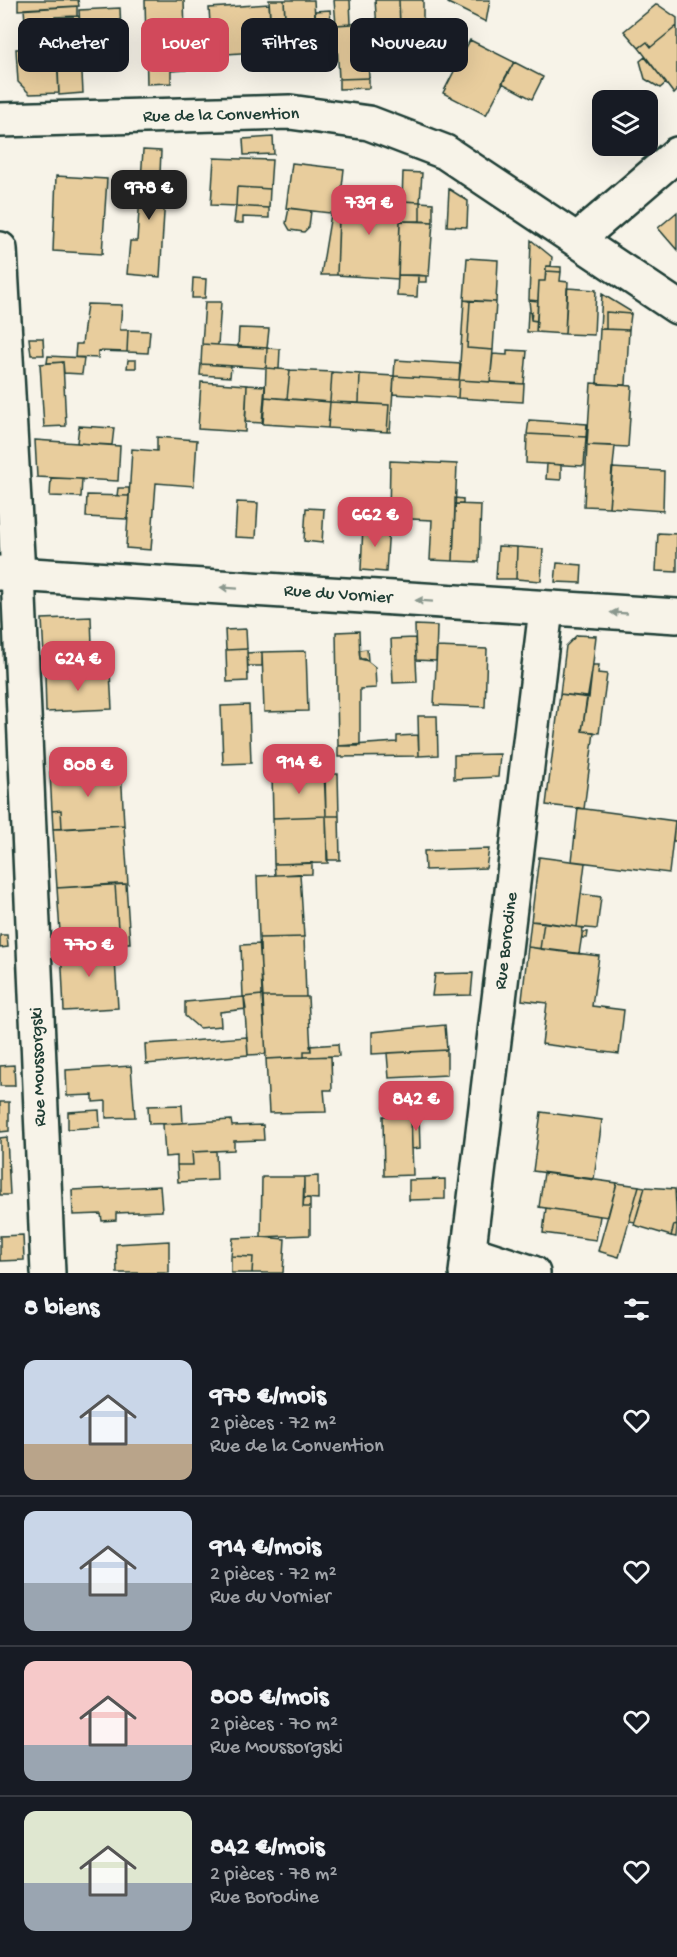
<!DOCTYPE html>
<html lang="fr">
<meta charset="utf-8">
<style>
:root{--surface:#171b24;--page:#20242c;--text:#f1f3f6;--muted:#9ea1a6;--line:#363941;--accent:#d1495b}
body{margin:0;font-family:"Gochi Hand",sans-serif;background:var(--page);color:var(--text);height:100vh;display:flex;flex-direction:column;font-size:22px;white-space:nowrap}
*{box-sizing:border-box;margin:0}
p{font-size:20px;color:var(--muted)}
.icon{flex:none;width:33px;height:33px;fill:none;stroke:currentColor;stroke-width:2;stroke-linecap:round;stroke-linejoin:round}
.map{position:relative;height:1273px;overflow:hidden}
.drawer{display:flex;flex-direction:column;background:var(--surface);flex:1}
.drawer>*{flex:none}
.guide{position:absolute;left:18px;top:18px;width:642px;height:54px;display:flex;gap:12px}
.tools{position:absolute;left:592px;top:90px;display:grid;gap:12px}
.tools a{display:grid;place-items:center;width:66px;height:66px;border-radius:12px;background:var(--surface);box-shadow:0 6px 24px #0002;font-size:30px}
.price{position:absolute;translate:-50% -51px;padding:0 14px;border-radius:12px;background:var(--accent);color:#fff;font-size:20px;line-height:39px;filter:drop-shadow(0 2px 3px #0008)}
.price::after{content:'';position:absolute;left:50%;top:36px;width:18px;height:14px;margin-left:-9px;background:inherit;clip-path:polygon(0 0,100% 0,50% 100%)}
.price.active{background:#222;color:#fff}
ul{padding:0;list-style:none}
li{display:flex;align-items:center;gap:18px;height:150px;padding:0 24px}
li+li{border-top:2px solid var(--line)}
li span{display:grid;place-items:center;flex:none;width:168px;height:120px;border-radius:12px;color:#555}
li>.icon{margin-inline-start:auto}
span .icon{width:72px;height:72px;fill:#fffc;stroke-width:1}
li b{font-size:26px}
h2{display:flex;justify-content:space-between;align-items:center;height:72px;padding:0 24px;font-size:26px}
.tag{padding:0 21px;border-radius:12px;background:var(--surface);box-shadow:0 6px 24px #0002;font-size:21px;line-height:54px}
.tag.active{background:var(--accent);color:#fff}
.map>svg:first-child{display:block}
</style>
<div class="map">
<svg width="677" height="1273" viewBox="0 0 677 1273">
<rect width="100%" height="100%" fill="#f7f3e8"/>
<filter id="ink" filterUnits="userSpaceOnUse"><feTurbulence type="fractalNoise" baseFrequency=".0167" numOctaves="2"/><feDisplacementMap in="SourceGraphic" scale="12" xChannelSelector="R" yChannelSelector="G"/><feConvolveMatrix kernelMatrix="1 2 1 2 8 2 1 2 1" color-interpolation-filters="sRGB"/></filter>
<g filter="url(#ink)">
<path fill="#e8cd9d" stroke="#1f3d34" stroke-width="1.5" d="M18,0H78L79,6L18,10Z
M145,0H184L186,70L171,71V83L147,84Z
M269,0H284L287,47H272Z
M284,0H314L317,54L287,56Z
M334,0H350L351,24L336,25Z
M375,0H399L400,27L377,28Z
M399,0H423V22L400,24Z
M449,0H490L486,22L448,3Z
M269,4L272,51L212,55L209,8Z
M657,4L677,18V26L651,47L647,42L639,48L624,31Z
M77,6V16L55,17L56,28L50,29L38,20L25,21L24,9Z
M120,8L122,59L82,62L79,10Z
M330,10L331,25L316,26L315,11Z
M79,16L83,93L59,95L55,17Z
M366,23L369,78L339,79L336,25Z
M677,26V91L674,94L639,48L647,42L651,47Z
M470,40L514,62L486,115L443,93Z
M38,48L39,70L58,69L59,93L30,94L18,82L16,49Z
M645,57L666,83L660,88L645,79L640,61Z
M514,62L543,77L532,99L502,83Z
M369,78V88L339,89V79Z
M273,137L274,154L244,155L243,139Z
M143,150L161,151L159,197H165L160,277L127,274L130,241H137Z
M214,158L272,160L270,189L237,187L236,206L211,205Z
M292,163L344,169L339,214L286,208Z
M403,172L422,173L420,202L402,201Z
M56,176L107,179L102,254L53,251Z
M237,187L270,189L269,208L236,206Z
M449,189L468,201L467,227L447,226Z
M340,192L401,196L398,279L337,275Z
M402,201L420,202V221H400Z
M420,202L433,203V222L420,221Z
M236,206L269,208V218L243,217V223H234Z
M289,208L311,211L309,227L304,232L290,230L286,223Z
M677,212V250L658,228Z
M331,214H339L337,275H321Z
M400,221L433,222L429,276L398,275Z
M531,240L552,257L551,266H546L545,281H539L538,301L529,300Z
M467,258L498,260L496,302L464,300Z
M546,266L561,267V272L546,271Z
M546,271L561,272L560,281L568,282L565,334L536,332L539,281H545Z
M398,275H418L417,297L397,296Z
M418,275L426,276V282H418Z
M193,278L206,279L205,298H192Z
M567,288L596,290L594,335L565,334Z
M602,294L630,311L631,314L606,312V329H600Z
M464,300L470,301L467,348L493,350L490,382L459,380Z
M529,300L538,301L537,321L531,320Z
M470,301L496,302L493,350L467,348Z
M205,302H221L218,345L202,344Z
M87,304L122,305L120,330H128L127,352L98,351V358L75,357L76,344H82Z
M528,312H532L531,320L537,321L536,332H527Z
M606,312L631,314L629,330L606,329Z
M239,328L269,329L267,348L238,347Z
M600,329L629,330L626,385L597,384Z
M128,330L150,331L148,353L127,352Z
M29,338H43L44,355H31Z
M202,344L267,348L266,368L201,364Z
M267,348L280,349L279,369L266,368Z
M507,350L527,351L524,384L490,382L493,354L507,355Z
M48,356L84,358L82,374L64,373L63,362L47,363Z
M128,360H136V368H127Z
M395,360L461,364L459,380L394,376Z
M63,362L66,426L44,427L40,364Z
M201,364L231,366L230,377L200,375Z
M266,368L290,370L287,399L265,397Z
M290,370L332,372L330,402L287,399Z
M332,372L360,374L359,403L330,402Z
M360,374L394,376L390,432H387L389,405L359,403Z
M394,376L459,380L458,398L393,394Z
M459,380L524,384L523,402L458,398Z
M201,382L247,385L245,432L198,429Z
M591,383L632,386L628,447L587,445Z
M247,385L265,386L262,423L245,422Z
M265,397L330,402L328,428L263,424Z
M330,402L389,405L387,432L328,428Z
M529,420L587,424L586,437L527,434Z
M79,426L114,428L112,445L77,443Z
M527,434L586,437L584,466L526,463Z
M157,437L197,440L194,486L156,483L151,550L126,548L132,449L157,451Z
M35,440L120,446L118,481L37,477Z
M587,445L615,446L609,507L584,506Z
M390,461L457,464L453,561L430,560L432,520L389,518Z
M547,464L561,465V480L546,479Z
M612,468L664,471L663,511L609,507Z
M51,478L82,479L81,497L50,496Z
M118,488H129V496H117Z
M87,495L129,496L127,519L86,517Z
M455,498L463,499V504H455Z
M237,502L258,503L256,538L235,537Z
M455,504L481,505L479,562L453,561Z
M306,508L324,509L322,543L304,541Z
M363,525L389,526L386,572L361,570Z
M658,533L677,534V572L656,571Z
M498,546L517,547L516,579H496Z
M517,547L543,549L541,581L516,579Z
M557,563L582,565L581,583L555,582Z
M91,617L93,672L45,674L42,619Z
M415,625L437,626L436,661L416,660Z
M246,629L247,649L226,650L225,630Z
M359,631L360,659H365L375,667L376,688L360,689V746H338L336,632Z
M577,635L596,636L589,698L560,694L566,646Z
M415,638L417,682L393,683L391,639Z
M437,647L487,649L485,707L434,705Z
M247,649L248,681L227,682L226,650Z
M367,649L368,661L360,659L359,650Z
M306,651L308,711L264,712L262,652Z
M262,652V666H248L247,653Z
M593,665H599L598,673L607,674L599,733L582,731Z
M93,672H110L112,709L46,712L45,674Z
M560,694L587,697L582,731L594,732L584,809L546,805Z
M249,705L251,763L223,764L221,706Z
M418,716H437L438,755L419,756Z
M418,735L419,756L338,757V746L397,742V736Z
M500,754L498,777L454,779V755Z
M286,766H297V772L286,773Z
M121,768L124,825L62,829L61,810L52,811L50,772Z
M324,771L326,816L273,818L272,773Z
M325,774H338L339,816H326Z
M578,808L675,821L669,873L572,861Z
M61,810L62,829H53L52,811Z
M326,816H339L340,860H327Z
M326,816L328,863L274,864L273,818Z
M675,821H677V841H673Z
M124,825L128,884L57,888L53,829Z
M489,849L486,868L425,870L424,851Z
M539,857L585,863L577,927L531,921Z
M312,863V874L275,875L274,864Z
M300,874L304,937L259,938L257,876Z
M115,884H126L130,943H119Z
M115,884L119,943L61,947L57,888Z
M581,894L601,897L597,929L577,927Z
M531,921L544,922L540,949L528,947Z
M544,922L583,928L579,954L540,949Z
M582,932H588L587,938H582Z
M0,935H7L8,947L0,948Z
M304,937L306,997H263L259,938Z
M114,944L118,1008L64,1011L61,947Z
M260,944L262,995L243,997L241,945Z
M528,947L599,956L592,1006L624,1010L619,1054L542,1044L547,1003L522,1000Z
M473,973L471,995L432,996L435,974Z
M262,995L266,1054L248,1055L244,997Z
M244,997L246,1009L220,1012L221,1026L199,1028L185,1016V1002Z
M263,997H308L311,1051H304V1057L266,1059Z
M445,1025L447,1050L372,1054V1032Z
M247,1037L248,1055L146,1064L145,1044Z
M338,1044L339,1056L304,1057V1051H311L310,1046Z
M447,1050V1075L389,1078L387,1053Z
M331,1056L332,1090H324L326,1112L269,1113L266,1059Z
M14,1065L15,1086H0V1066Z
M131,1066L135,1117L106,1118V1101L93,1102V1095L67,1096L66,1070Z
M0,1102H9V1131L0,1132Z
M182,1105L183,1123L149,1124L148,1106Z
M99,1110L100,1127L68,1129V1112Z
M541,1112L602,1120L594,1179L533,1171Z
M419,1115L420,1148L412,1149L411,1116Z
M383,1116H411L413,1175L384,1176Z
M231,1120L232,1126L263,1125L264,1140L234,1141V1150L192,1152L193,1165H177V1156L165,1157L163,1124Z
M7,1137L10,1195H0V1138Z
M216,1151L217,1180L178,1182L177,1165H193L192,1152Z
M544,1173L617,1183L608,1217L539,1207Z
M318,1176V1199L304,1198V1177Z
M262,1177H304L303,1207H310V1235L261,1237Z
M445,1179V1199L409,1200V1180Z
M617,1183L639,1186L619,1257L598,1251Z
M160,1186L162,1211L116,1213V1220L102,1221L101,1214L73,1215L72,1190Z
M639,1186L645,1187L635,1222L629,1221Z
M645,1187L675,1189L677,1226L674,1225L671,1236L634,1225Z
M304,1198H310V1207H303Z
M546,1208L600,1216L596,1240L543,1233Z
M674,1225L677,1226L676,1237L671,1236Z
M23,1235L24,1260L0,1261V1236Z
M261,1237L285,1239L283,1273H252L253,1257L231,1256L233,1238Z
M169,1241V1273H117L116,1244Z
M231,1256L253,1257L252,1273H231Z"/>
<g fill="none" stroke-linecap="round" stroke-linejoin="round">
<defs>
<path id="street" d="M0,120L290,112L369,123L445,152L677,307
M578,239L677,154
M0,249L18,574L48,1273
M0,573L677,616
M469,1252L533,1273
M466,1273L546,609"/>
</defs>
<use href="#street" stroke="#1f3d34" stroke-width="38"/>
<use href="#street" stroke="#f7f3e8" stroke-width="33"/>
</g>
<defs><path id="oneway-solid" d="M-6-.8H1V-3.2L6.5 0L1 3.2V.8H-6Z" transform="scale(1.5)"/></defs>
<g fill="#8b988e">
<use href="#oneway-solid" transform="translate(229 588) rotate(-176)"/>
<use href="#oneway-solid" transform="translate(424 601) rotate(-176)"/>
<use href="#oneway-solid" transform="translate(619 613) rotate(-177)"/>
</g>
</g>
<g text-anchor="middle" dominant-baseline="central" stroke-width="5" stroke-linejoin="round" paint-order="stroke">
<g font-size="18" fill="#1f3d34" stroke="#f7f3e8">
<text transform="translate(221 116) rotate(-1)">Rue de la Convention</text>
<text transform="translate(338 595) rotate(4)">Rue du Vornier</text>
<text transform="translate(507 941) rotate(-83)">Rue Borodine</text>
<text transform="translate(39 1067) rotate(-92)">Rue Moussorgski</text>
</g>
</g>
</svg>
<div class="tools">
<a><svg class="icon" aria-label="layers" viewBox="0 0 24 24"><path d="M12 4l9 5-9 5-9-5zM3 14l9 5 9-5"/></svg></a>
</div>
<b class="price active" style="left:149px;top:221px">978 €</b>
<b class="price" style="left:369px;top:236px">739 €</b>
<b class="price" style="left:375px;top:548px">662 €</b>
<b class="price" style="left:78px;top:692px">624 €</b>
<b class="price" style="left:299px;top:795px">914 €</b>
<b class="price" style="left:88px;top:798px">808 €</b>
<b class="price" style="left:89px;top:978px">770 €</b>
<b class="price" style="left:416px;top:1132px">842 €</b>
<div class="guide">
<a class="tag">Acheter</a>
<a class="tag active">Louer</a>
<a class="tag">Filtres</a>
<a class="tag">Nouveau</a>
</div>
</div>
<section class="drawer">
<h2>8 biens<svg class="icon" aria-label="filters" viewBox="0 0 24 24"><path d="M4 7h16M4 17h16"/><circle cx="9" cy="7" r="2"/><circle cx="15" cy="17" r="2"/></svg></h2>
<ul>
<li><span style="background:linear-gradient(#c9d6e8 70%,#b9a48a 0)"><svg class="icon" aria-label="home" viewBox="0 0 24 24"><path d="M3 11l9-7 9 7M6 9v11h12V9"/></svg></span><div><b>978 €/mois</b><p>2 pièces · 72 m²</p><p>Rue de la Convention</p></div><svg class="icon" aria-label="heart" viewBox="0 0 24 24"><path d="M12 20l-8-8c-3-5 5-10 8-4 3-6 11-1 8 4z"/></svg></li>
<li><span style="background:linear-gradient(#c9d6e8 60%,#9aa5b1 0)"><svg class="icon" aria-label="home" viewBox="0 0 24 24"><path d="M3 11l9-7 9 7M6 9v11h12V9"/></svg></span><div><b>914 €/mois</b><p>2 pièces · 72 m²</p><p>Rue du Vornier</p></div><svg class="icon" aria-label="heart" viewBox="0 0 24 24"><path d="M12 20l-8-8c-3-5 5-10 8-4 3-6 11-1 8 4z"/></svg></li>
<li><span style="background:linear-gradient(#f6c9c9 70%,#9aa5b1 0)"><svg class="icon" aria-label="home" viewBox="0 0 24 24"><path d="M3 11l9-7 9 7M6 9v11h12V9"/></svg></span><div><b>808 €/mois</b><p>2 pièces · 70 m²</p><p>Rue Moussorgski</p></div><svg class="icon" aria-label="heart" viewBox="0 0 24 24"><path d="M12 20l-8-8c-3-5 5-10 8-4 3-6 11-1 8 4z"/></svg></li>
<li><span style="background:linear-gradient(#dfe7d0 60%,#9aa5b1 0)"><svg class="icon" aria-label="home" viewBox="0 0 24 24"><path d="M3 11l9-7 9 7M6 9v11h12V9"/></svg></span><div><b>842 €/mois</b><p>2 pièces · 78 m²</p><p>Rue Borodine</p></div><svg class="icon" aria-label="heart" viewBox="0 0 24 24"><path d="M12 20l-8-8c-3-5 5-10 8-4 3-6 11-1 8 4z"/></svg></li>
</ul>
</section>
